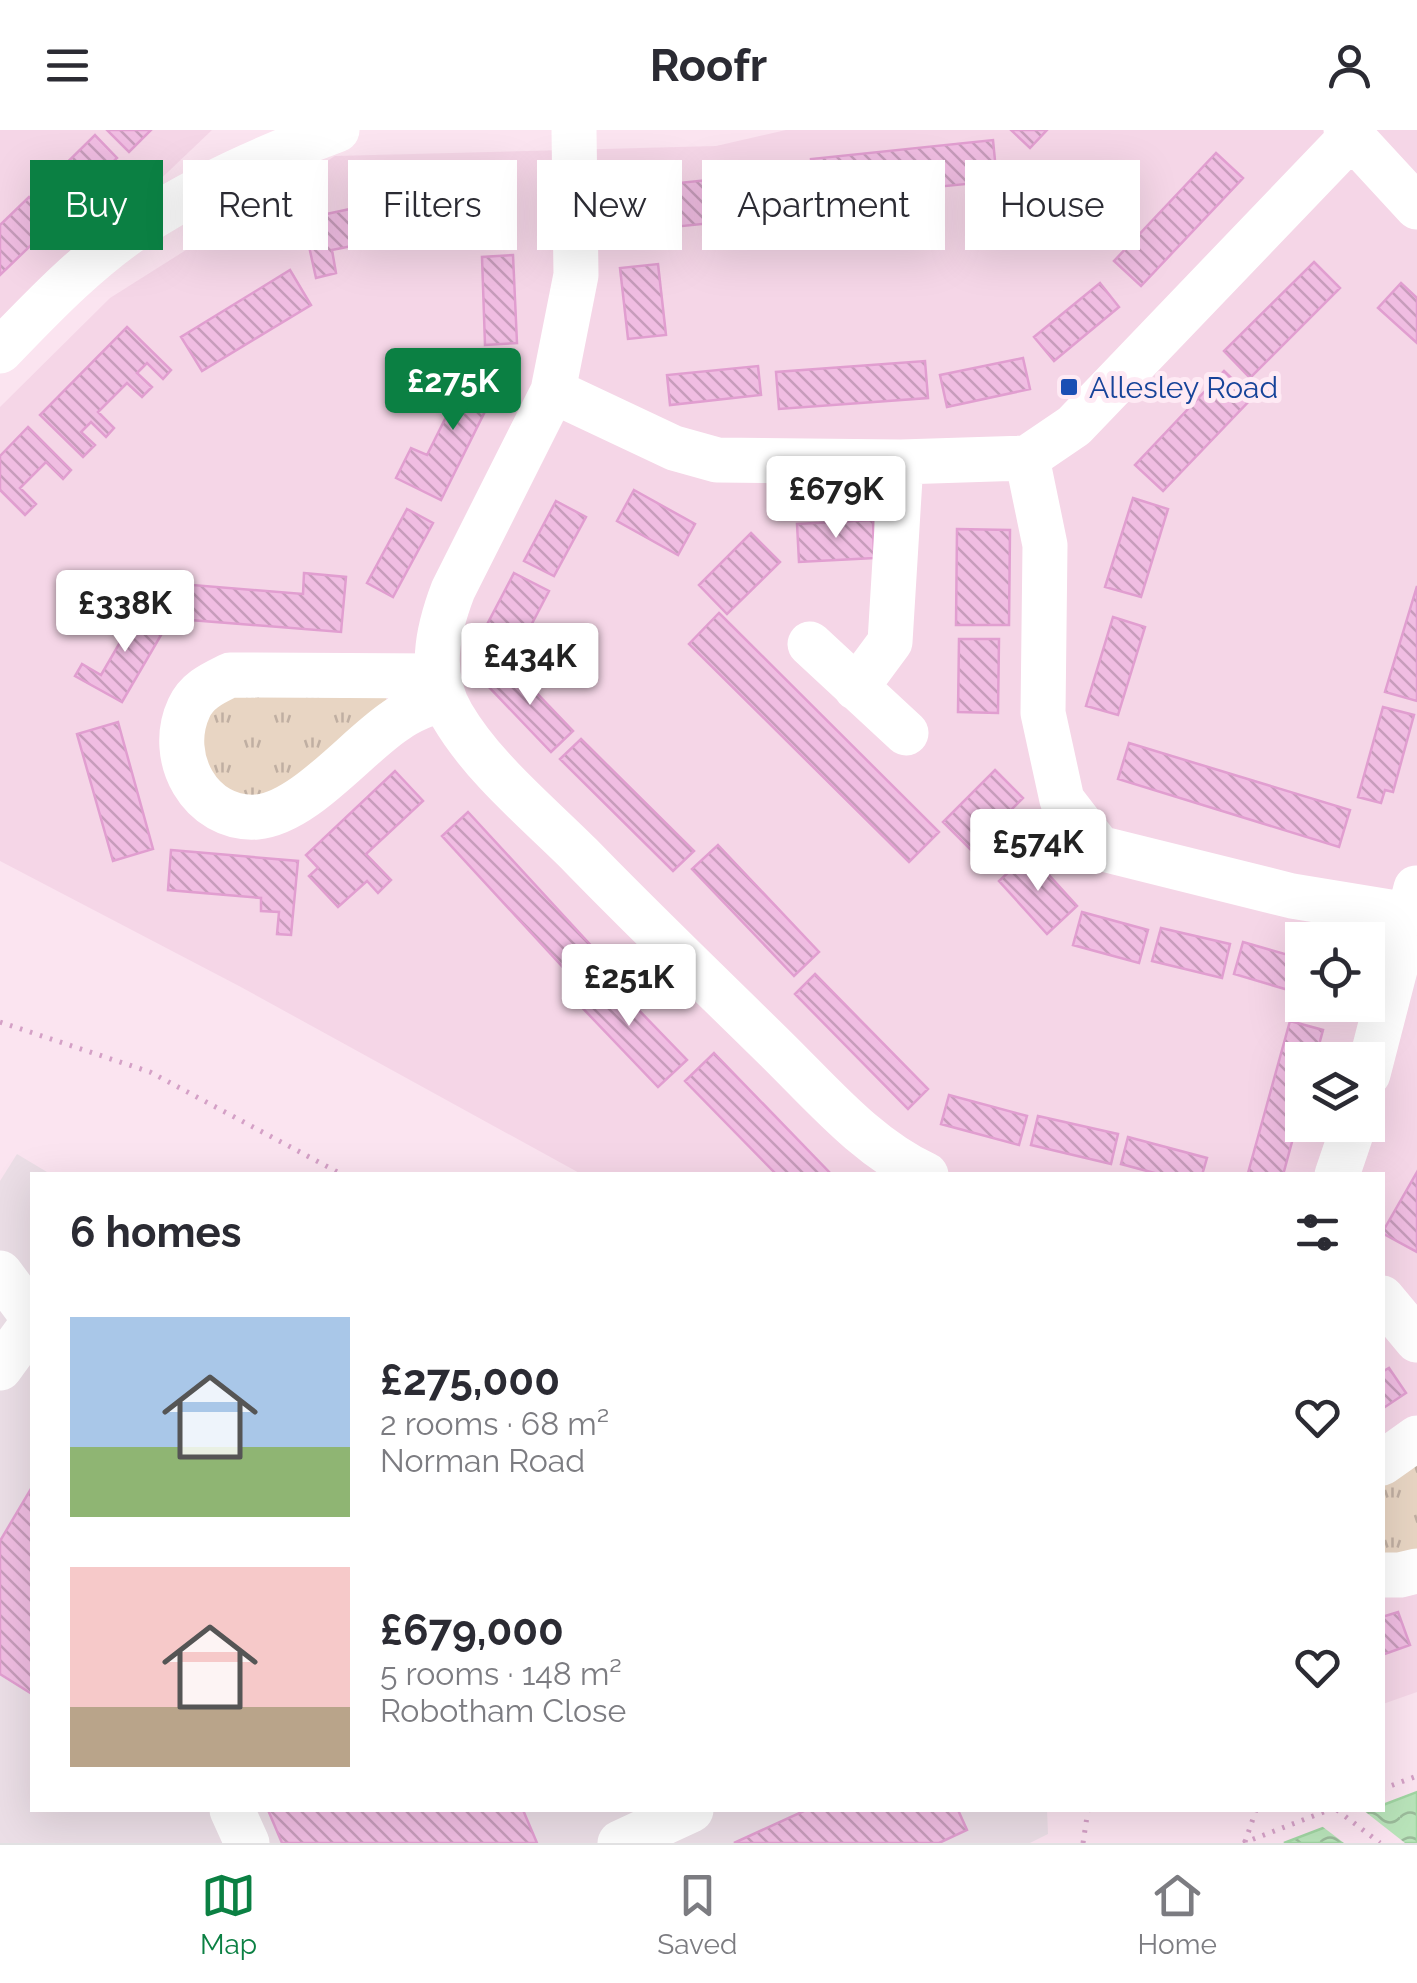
<!DOCTYPE html>
<meta charset="utf-8">
<style>
:root{--surface:#fff;--page:#f2f2f3;--text:#2b2b33;--muted:#7c7c81;--line:#e1e1e2;--accent:#0b8043}
body{margin:0;font-family:Raleway,sans-serif;background:var(--page);color:var(--text);height:100vh;display:flex;flex-direction:column;font-size:38px;white-space:nowrap}
*{box-sizing:border-box;margin:0}
p{font-size:32px;color:var(--muted)}
.icon{flex:none;width:55px;height:55px;fill:none;stroke:currentColor;stroke-width:2;stroke-linecap:round;stroke-linejoin:round}
.map{position:relative;flex:1;overflow:hidden}
.details{position:absolute;left:30px;top:1042px;width:1355px;height:640px;display:flex;flex-direction:column;background:var(--surface);border-radius:0px;box-shadow:0 10px 40px #0002}
.details>*{flex:none}
.banner{position:absolute;left:30px;top:30px;width:1358px;height:90px;display:flex;gap:20px}
.buttons{position:absolute;left:1285px;top:792px;display:grid;gap:20px}
.buttons a{display:grid;place-items:center;width:100px;height:100px;border-radius:0px;background:var(--surface);box-shadow:0 10px 40px #0002;font-size:50px}
.price{position:absolute;translate:-50% -85px;padding:0 22px;border-radius:10px;background:#fff;color:#222;font-size:32px;line-height:65px;filter:drop-shadow(0 2px 5px #0008)}
.price::after{content:'';position:absolute;left:50%;top:60px;width:30px;height:22px;margin-left:-15px;background:inherit;clip-path:polygon(0 0,100% 0,50% 100%)}
.price.active{background:var(--accent);color:#fff}
ul{padding:0;list-style:none}
li{display:flex;align-items:center;gap:30px;height:250px;padding:0 40px}
li span{display:grid;place-items:center;flex:none;width:280px;height:200px;border-radius:0px;color:#555}
li>.icon{margin-inline-start:auto}
span .icon{width:120px;height:120px;fill:#fffc;stroke-width:1}
li b{font-size:42px}
h2{display:flex;justify-content:space-between;align-items:center;height:120px;padding:0 40px;font-size:42px}
.chip{padding:0 35px;border-radius:0px;background:var(--surface);box-shadow:0 10px 40px #0002;font-size:35px;line-height:90px}
.chip.active{background:var(--accent);color:#fff}
header{display:flex;justify-content:space-between;align-items:center;height:130px;padding:0 40px;background:var(--surface);font-size:45px;font-weight:700}
.tab-bar{display:flex;justify-content:space-around;align-items:center;height:140px;border-top:2px solid var(--line);background:var(--surface);font-size:28px;color:var(--muted)}
.tab-bar a{display:grid;justify-items:center;gap:5px}
.tab-bar .active{color:var(--accent)}
.map>svg:first-child{display:block}
</style>
<header><svg class="icon" aria-label="menu" viewBox="0 0 24 24"><path d="M4 6h16M4 12h16M4 18h16"/></svg>Roofr<svg class="icon" aria-label="person" viewBox="0 0 24 24"><circle cx="12" cy="8" r="4"/><path d="M4 21q1-7 8-7t8 7"/></svg></header>
<div class="map">
<svg width="1417" height="1713" viewBox="0 0 1417 1713">
<defs>
<pattern id="grass-tufts" width="24" height="20" patternUnits="userSpaceOnUse" patternTransform="scale(2.5)"><rect width="24" height="20" fill="#e8d5c3"/><path d="M3 7l-1-3M5 7V3M7 7l1-3M15 17l-1-3M17 17v-4M19 17l1-3" fill="none" stroke="#c0afa2"/></pattern>
<pattern id="water-waves" width="16" height="10" patternUnits="userSpaceOnUse" patternTransform="scale(2.5)"><rect width="16" height="10" fill="#b9e4ba"/><path d="M0 5q4-4 8 0t8 0" fill="none" stroke="#9bbb9b"/></pattern>
<pattern id="building-back-hatch" width="6" height="6" patternUnits="userSpaceOnUse" patternTransform="scale(2.5)"><rect width="6" height="6" fill="#f0bde2"/><path d="M-1 5l2 2M0 0l6 6M5-1l2 2" fill="none" stroke="#c79cbb"/></pattern>
</defs>
<rect width="100%" height="100%" fill="#fbe4f0"/>
<path fill="#f5d6e7" fill-rule="evenodd" d="M0,0H212L0,202Z
M786,0H1417V1562L1383,1574L1382,1045H583L239,856L0,731V277L110,168L335,26L716,16ZM1302,810H1368V875H1302ZM1302,930H1368V995H1302Z"/>
<path fill="#ebdee6" d="M17,1024L52,1045H32V1680H1047L1048,1704L1030,1713H0V1051Z"/>
<path fill="url(#grass-tufts)" d="M226,560L384,564L389,575L281,667L250,676L211,656L198,601Z
M1417,1330V1421L1383,1427L1382,1353Z"/>
<path fill="url(#water-waves)" stroke="#a0d5a2" stroke-width="2.5" d="M1417,1662V1713H1284L1370,1680H1382L1383,1675Z"/>
<path fill="#fbe4f0" d="M1356,1680H1363L1405,1713H1344L1319,1694Z"/>
<path fill="url(#building-back-hatch)" stroke="#e19ed0" stroke-width="2.5" d="M107,0H151L129,22Z
M1011,0H1047L1030,18Z
M95,5L117,28L60,84L38,61Z
M993,10L997,51L814,69L811,29Z
M1216,23L1243,48L1141,156L1114,131Z
M786,42L791,85L663,98L659,55Z
M29,67L54,93L0,145V95Z
M479,67L480,104L408,107L407,70Z
M378,73L386,109L332,120L336,143L316,148L303,89Z
M513,125L517,213L485,215L482,127Z
M1314,132L1340,158L1250,248L1224,221Z
M658,134L666,205L628,209L620,138Z
M290,140L311,175L202,241L181,207Z
M1100,153L1119,177L1054,231L1034,207Z
M1401,153L1417,168V213L1378,178Z
M127,197L171,240L163,249L147,233L137,243L152,257L142,267L127,253L98,282L114,298L106,307L91,292L81,302L95,315L83,327L40,285Z
M476,227L505,241L441,370L396,348L411,318L427,325Z
M1023,228L1030,259L947,277L940,245Z
M925,231L928,268L779,279L776,242Z
M758,236L761,265L670,275L667,245Z
M1224,241L1252,268L1163,361L1135,335Z
M28,297L71,340L63,349L46,332L20,358L36,374L25,385L0,360V326Z
M634,360L695,394L678,425L617,391Z
M1133,368L1168,379L1141,467L1105,457Z
M556,371L586,387L554,446L524,431Z
M407,379L433,393L393,467L367,453Z
M873,390L874,428L799,432L797,394Z
M957,399L1010,400L1009,495H956Z
M751,403L780,432L727,484L699,455Z
M304,443L346,447L341,502L178,489L181,454L303,464Z
M514,443L549,461L516,524L481,506Z
M1417,456V571L1385,562Z
M116,473L164,500L122,572L75,546L82,534L101,545L129,497L109,485Z
M719,483L939,702L909,732L689,514Z
M1113,487L1145,497L1118,585L1086,576Z
M959,509H999L998,583L958,582Z
M509,534L573,601L551,622L487,555Z
M1383,577L1414,585L1393,662L1385,660L1381,673L1358,667Z
M118,592L153,719L113,731L77,604Z
M581,609L694,721L673,741L560,629Z
M1129,613L1350,680L1339,717L1118,649Z
M995,640L1023,668L971,720L943,692Z
M395,641L423,671L366,724L391,750L378,763L367,751L338,777L309,746L318,738L306,725Z
M468,682L596,821L570,845L442,706Z
M718,715L819,822L794,846L692,739Z
M171,720L298,731L291,805L277,804L279,782L261,781V768L168,760Z
M1029,723L1077,776L1047,804L999,751Z
M1082,782L1148,800L1139,833L1073,815Z
M1161,798L1230,814L1222,848L1152,831Z
M1243,812L1302,829V864L1234,844Z
M600,840L687,930L658,957L572,867Z
M815,844L928,959L908,979L795,864Z
M1290,891L1323,900L1315,930H1302V975L1283,1045H1256L1248,1043Z
M714,923L832,1045H777L685,951Z
M949,965L1027,986L1019,1015L941,994Z
M1038,986L1118,1004L1111,1034L1031,1015Z
M1128,1007L1207,1028L1202,1045H1162L1121,1034Z
M1417,1042V1122L1382,1103Z
M1389,1238L1406,1263L1382,1279V1242Z
M32,1357V1564L0,1544V1411Z
M1398,1482L1410,1515L1382,1525V1487Z
M268,1680H523L537,1713H282Z
M806,1680H958L967,1700L939,1713H734Z"/>
<g fill="none" stroke-linecap="round" stroke-linejoin="round">
<path stroke="#d4a0c6" stroke-width="5" stroke-dasharray="2.5 8" stroke-linecap="butt" d="M0,892L150,942L343,1045
M1382,1659L1417,1646
M1337,1680L1380,1713
M1245,1712L1256,1680
M1083,1713L1088,1680
M1243,1713L1329,1680"/>
<path stroke="#fff" stroke-width="45" d="M574,0L576,145L553,261L453,460C437,502 428,544 452,585C483,638 537,682 580,725C644,791 710,854 775,918C822,964 866,1017 926,1045
M1346,0L1417,77
M0,221C45,174 93,124 149,89C207,52 272,24 337,0
M553,261L674,318L717,330L901,332L1027,328L1074,296L1352,6
M1027,328L1045,415L1043,583L1062,670L1099,718L1292,766L1408,785
M810,514L906,603
M438,546L230,545C214,553 197,560 189,578C166,627 200,691 257,687C304,683 356,617 395,591C410,580 427,574 444,568
M856,558L890,512L901,332
M1368,944L1416,758
M1337,1045L1354,995
M0,1143L32,1186
M1382,1168L1417,1210
M0,1238L32,1194
M1382,1333L1417,1308
M1382,1445H1400L1417,1441
M232,1680L247,1713
M620,1713L691,1680"/>
</g>
<rect fill="#1a4fb4" stroke="#feeaf4" stroke-width="4" x="1059" y="247" width="20" height="20" rx="5"/>
<g text-anchor="middle" dominant-baseline="central" stroke-width="10" stroke-linejoin="round" paint-order="stroke">
<g font-size="30" fill="#164399" stroke="#feeaf4" text-anchor="start">
<text x="1089" y="257">Allesley Road</text>
</g>
</g>
</svg>
<div class="buttons">
<a><svg class="icon" aria-label="locate" viewBox="0 0 24 24"><circle cx="12" cy="12" r="6"/><path d="M12 2v4M12 18v4M2 12h4M18 12h4"/></svg></a>
<a><svg class="icon" aria-label="layers" viewBox="0 0 24 24"><path d="M12 4l9 5-9 5-9-5zM3 14l9 5 9-5"/></svg></a>
</div>
<b class="price active" style="left:453px;top:303px">£275K</b>
<b class="price" style="left:836px;top:411px">£679K</b>
<b class="price" style="left:125px;top:525px">£338K</b>
<b class="price" style="left:530px;top:578px">£434K</b>
<b class="price" style="left:1038px;top:764px">£574K</b>
<b class="price" style="left:629px;top:899px">£251K</b>
<div class="banner">
<a class="chip active">Buy</a>
<a class="chip">Rent</a>
<a class="chip">Filters</a>
<a class="chip">New</a>
<a class="chip">Apartment</a>
<a class="chip">House</a>
</div>
<section class="details">
<h2>6 homes<svg class="icon" aria-label="filters" viewBox="0 0 24 24"><path d="M4 7h16M4 17h16"/><circle cx="9" cy="7" r="2"/><circle cx="15" cy="17" r="2"/></svg></h2>
<ul>
<li><span style="background:linear-gradient(#a9c7e8 65%,#8fb573 0)"><svg class="icon" aria-label="home" viewBox="0 0 24 24"><path d="M3 11l9-7 9 7M6 9v11h12V9"/></svg></span><div><b>£275,000</b><p>2 rooms · 68 m²</p><p>Norman Road</p></div><svg class="icon" aria-label="heart" viewBox="0 0 24 24"><path d="M12 20l-8-8c-3-5 5-10 8-4 3-6 11-1 8 4z"/></svg></li>
<li><span style="background:linear-gradient(#f6c9c9 70%,#b9a48a 0)"><svg class="icon" aria-label="home" viewBox="0 0 24 24"><path d="M3 11l9-7 9 7M6 9v11h12V9"/></svg></span><div><b>£679,000</b><p>5 rooms · 148 m²</p><p>Robotham Close</p></div><svg class="icon" aria-label="heart" viewBox="0 0 24 24"><path d="M12 20l-8-8c-3-5 5-10 8-4 3-6 11-1 8 4z"/></svg></li>
</ul>
</section>
</div>
<nav class="tab-bar">
<a class="active"><svg class="icon" aria-label="map" viewBox="0 0 24 24"><path d="M3 6l6-2 6 2 6-2v14l-6 2-6-2-6 2zM9 4v14M15 6v14"/></svg>Map</a>
<a><svg class="icon" aria-label="saved" viewBox="0 0 24 24"><path d="M7 4h10v16l-5-4-5 4z"/></svg>Saved</a>
<a><svg class="icon" aria-label="home" viewBox="0 0 24 24"><path d="M3 11l9-7 9 7M6 9v11h12V9"/></svg>Home</a>
</nav>
